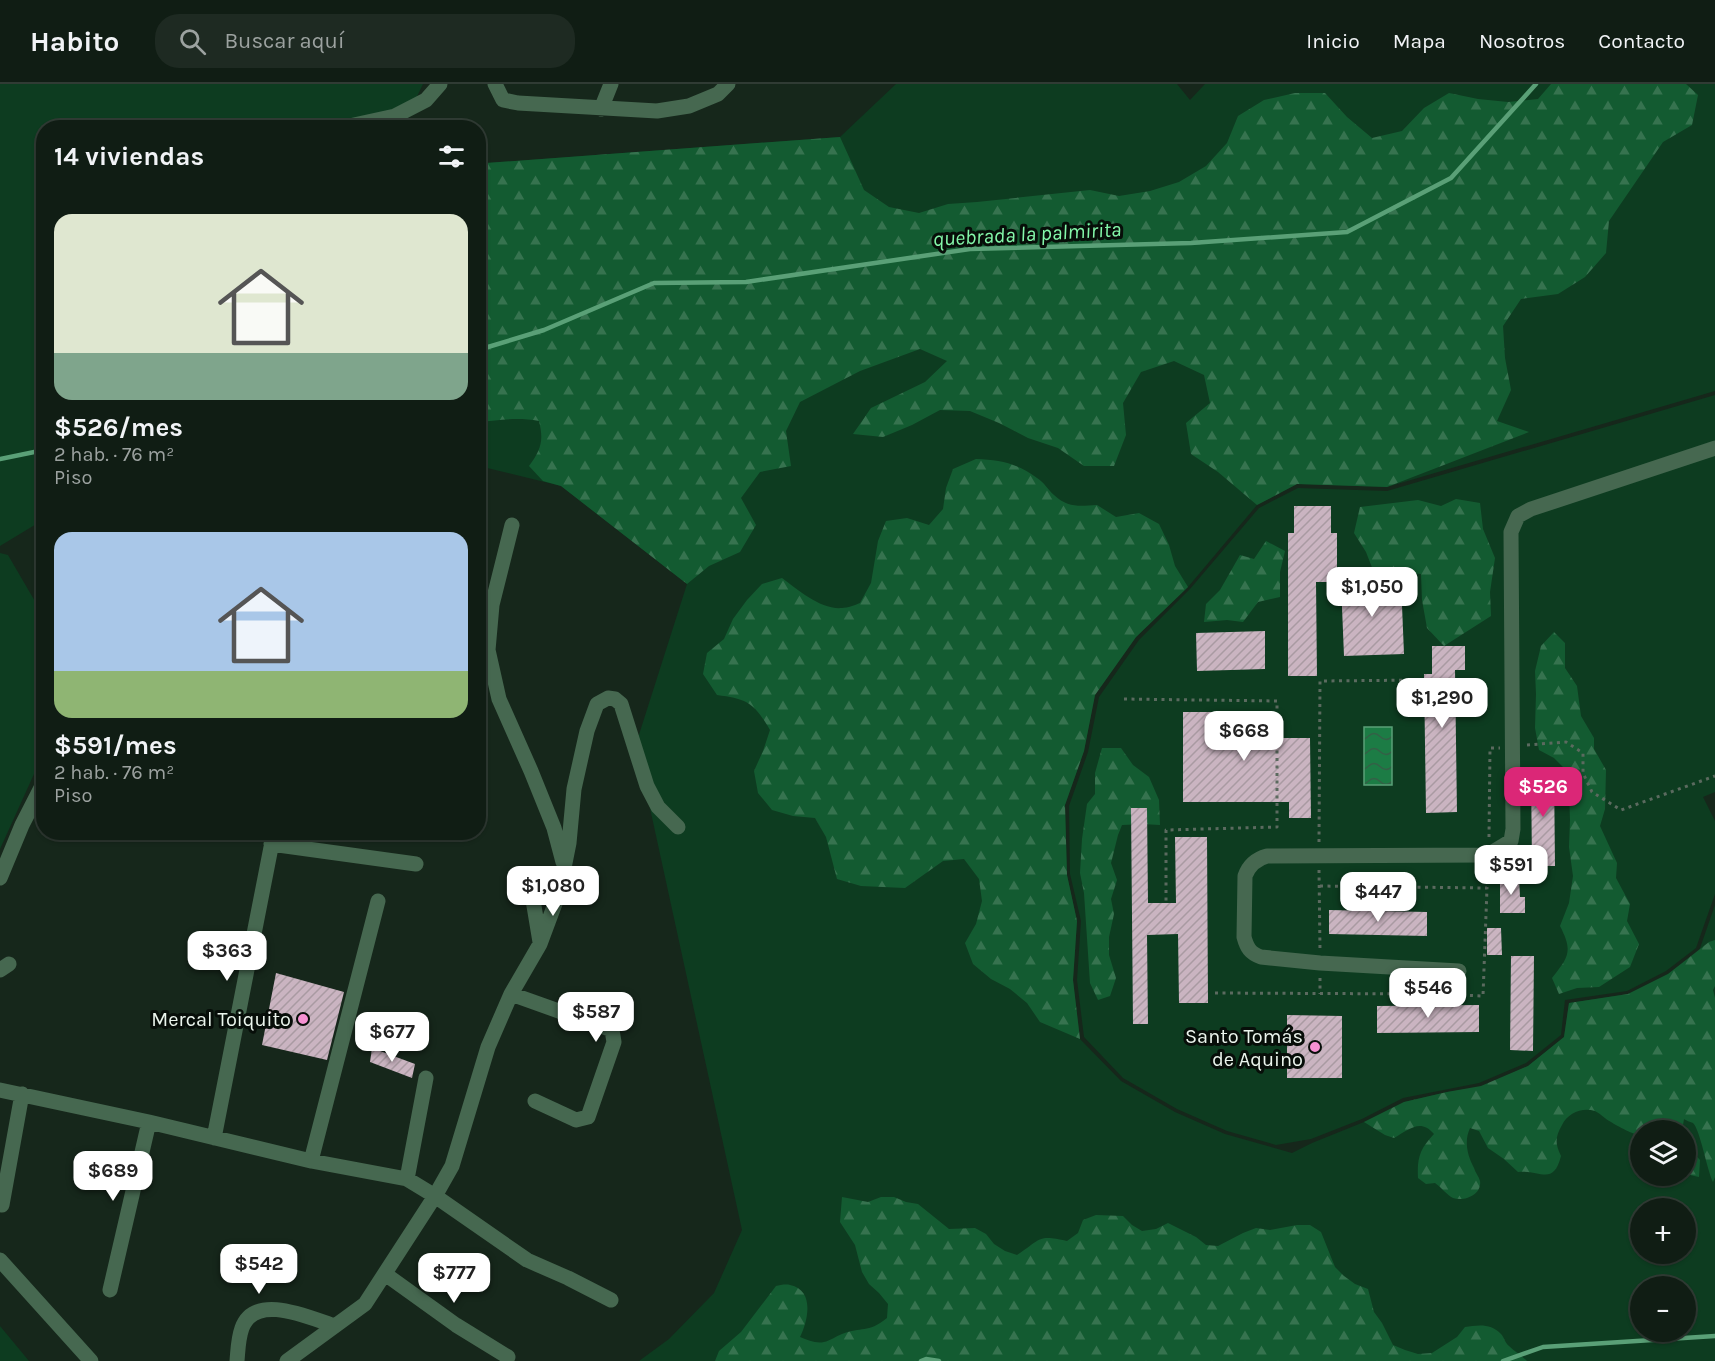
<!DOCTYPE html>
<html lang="es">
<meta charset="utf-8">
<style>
:root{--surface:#101d14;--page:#1e2a22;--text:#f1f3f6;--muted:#9ca2a0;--line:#303b34;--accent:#db2777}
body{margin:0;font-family:Karla,sans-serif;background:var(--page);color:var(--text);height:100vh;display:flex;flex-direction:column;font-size:22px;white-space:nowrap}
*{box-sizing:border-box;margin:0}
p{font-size:20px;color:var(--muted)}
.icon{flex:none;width:33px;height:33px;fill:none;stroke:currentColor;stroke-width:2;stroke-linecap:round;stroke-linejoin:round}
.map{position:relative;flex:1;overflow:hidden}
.details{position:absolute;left:36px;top:36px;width:450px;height:720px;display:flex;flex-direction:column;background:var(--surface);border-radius:24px;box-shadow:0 2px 4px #0004,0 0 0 2px var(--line)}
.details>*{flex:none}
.tools{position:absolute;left:1630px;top:1036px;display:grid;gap:12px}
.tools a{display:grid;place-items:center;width:66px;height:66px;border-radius:50%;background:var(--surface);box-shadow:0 2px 4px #0004,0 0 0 2px var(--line);font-size:30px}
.price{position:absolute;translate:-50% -51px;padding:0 14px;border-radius:12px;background:#fff;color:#222;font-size:20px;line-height:39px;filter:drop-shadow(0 2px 3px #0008)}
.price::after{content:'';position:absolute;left:50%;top:36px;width:18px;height:14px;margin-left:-9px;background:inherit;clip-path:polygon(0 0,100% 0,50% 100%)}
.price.active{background:var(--accent);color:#fff}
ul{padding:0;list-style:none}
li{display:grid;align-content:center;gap:12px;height:318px;padding:0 18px}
li span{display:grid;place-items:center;height:186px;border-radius:18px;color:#555}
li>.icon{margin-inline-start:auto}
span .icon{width:108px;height:108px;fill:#fffc;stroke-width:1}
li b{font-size:26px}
h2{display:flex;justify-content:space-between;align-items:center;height:72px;padding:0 18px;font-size:26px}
header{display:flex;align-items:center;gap:36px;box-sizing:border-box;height:84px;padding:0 30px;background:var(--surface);border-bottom:2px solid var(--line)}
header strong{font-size:28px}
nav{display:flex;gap:33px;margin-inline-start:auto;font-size:21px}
.search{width:420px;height:54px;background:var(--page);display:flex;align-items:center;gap:15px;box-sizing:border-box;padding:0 21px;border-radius:24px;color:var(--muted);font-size:22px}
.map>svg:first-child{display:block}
</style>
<header>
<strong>Habito</strong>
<div class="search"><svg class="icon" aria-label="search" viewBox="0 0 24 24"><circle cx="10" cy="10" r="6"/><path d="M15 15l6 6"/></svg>Buscar aquí</div>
<nav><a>Inicio</a><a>Mapa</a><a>Nosotros</a><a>Contacto</a></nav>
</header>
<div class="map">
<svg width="1715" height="1277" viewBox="0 0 1715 1277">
<defs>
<pattern id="forest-firs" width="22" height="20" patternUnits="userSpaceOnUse" patternTransform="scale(1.5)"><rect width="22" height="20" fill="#135b31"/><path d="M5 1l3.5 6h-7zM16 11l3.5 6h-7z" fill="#36734f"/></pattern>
<pattern id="water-waves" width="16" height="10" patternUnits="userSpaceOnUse" patternTransform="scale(1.5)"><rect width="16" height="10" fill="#1c7c45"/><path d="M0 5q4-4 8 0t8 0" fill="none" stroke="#336046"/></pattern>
<pattern id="building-hatch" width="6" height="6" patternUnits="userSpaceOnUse" patternTransform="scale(1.5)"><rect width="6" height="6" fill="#cab4c1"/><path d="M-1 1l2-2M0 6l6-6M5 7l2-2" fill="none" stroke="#a99aa2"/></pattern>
</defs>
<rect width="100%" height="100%" fill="#16271b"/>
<path fill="#0d3c20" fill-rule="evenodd" d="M0,0H423L411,25L348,43L44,44L43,436L0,462Z
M896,0H1177L1190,16L1205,0H1715V307L1387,403L1297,400L1257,421L1188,503L1136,553L1095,611L1084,667L1065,721L1067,791L1077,837L1073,896L1080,955L1121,997L1175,1028L1225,1050L1292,1069L1312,1059L1364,1038L1404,1018L1447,1008L1481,1003L1528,982L1564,953L1569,919L1628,910L1668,890L1699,867L1715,821V1277H639L669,1255L714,1209L742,1146L636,660L687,500L561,402L479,382L478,105L486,79L840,53ZM1641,1047H1686V1092H1641ZM1641,1125H1686V1170H1641ZM1641,1203H1686V1248H1641Z
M1715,311V708L1703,713L1715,737V810L1696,864L1666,887L1627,907L1565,916L1561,951L1526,979L1479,999L1403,1014L1362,1035L1311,1055L1276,1061L1227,1047L1177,1025L1123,994L1084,953L1077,896L1081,837L1070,790L1069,722L1088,668L1099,613L1139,556L1190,505L1259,424L1298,404L1387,407Z
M0,469L8,471L43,531V681L34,690L0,765Z
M0,1242L29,1277H0Z"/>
<path fill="url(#forest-firs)" d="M1551,0H1686L1698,11L1692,41L1663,58L1609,137L1606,169L1585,193L1558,210L1521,215L1503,242L1505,274L1511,306L1497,337L1529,348L1387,403L1297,400L1257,421L1218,388L1191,370L1186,339L1210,319L1204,291L1174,277L1141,288L1123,319L1126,351L1114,382H1084L1058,364L1028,354L999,339L970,327L940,326L912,341L883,353L853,350L871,324L925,298L947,277L920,265L860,287L800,318L786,347L791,382L760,388L741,414L756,441L740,468L709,482L687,500L561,402L543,397L529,382C541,366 544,357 539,337C518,333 499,336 479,338L478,105L486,79L840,53L864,106L889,123L919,129L948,120L977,118L1090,106L1119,112L1150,107L1179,98L1206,82L1227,59L1238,32L1264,16L1295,9H1325L1347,33L1372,54L1402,47L1424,24L1449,9L1478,15L1508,18L1538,15Z
M976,375C1000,376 1017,379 1037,394C1044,398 1048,406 1054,411C1068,424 1079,422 1097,421L1116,433L1139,429L1159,440L1169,461L1175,482L1188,503L1136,553L1095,611L1084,667L1065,721L1067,791L1077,837L1073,896L1080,955L1040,938L1027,919L1010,905L991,895L973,880L965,859L976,840L982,817L979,795L964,775L943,777L905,804L861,802L837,795L826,753L815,734L793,732L772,726L758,709L754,687L763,667L770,646C754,619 748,615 717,611L703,590L707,569L724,555L733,535L747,516L762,500L782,494C798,506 821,526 842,524C848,524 855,521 860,519L871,499L878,457L886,437L907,434L929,441L943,425L946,404L953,385Z
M1456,415L1480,419L1483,445L1495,474L1490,508L1491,532L1444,562L1427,544L1422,516L1421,490L1373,486L1366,468L1354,449L1360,423L1418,416L1441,422Z
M1266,457L1285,467L1280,488V513L1258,518L1243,538L1227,536L1204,538L1206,520L1220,506L1240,471L1254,475Z
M1554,548L1565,559V584L1577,602L1581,632L1594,654V665L1606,686L1605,725L1600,742L1617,779L1616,794L1630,820L1627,837L1639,860L1630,883L1599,903L1577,904L1559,910L1552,894C1569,873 1573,867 1560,842L1569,819L1573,792L1569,763L1570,736L1569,708L1564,684L1554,674L1539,666L1535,644L1536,610L1535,587L1541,562Z
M1102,664H1121L1133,681L1149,693L1159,716L1160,741L1143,740L1122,741L1118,751L1111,779L1117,796L1111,815L1114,830L1109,853V871L1116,894L1110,912L1098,916L1090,899L1084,809L1080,789L1082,755L1087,720L1095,710V689Z
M1715,856V902L1713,906L1715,914V1093L1713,1098C1707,1086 1700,1045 1693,1039C1693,1039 1685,1036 1684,1035L1682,1047H1641V1052C1635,1051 1617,1042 1611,1038C1605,1035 1601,1030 1595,1027C1582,1023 1568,1029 1562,1041C1555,1053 1555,1060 1561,1072C1553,1103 1540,1085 1518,1088L1504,1075L1488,1064L1479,1047L1470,1044C1464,1057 1467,1071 1474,1084C1475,1088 1479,1093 1480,1097C1482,1111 1464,1118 1453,1114C1447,1111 1441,1103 1435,1099L1426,1100L1418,1094C1417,1073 1420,1065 1434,1050C1420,1034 1409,1046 1394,1054L1385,1051L1364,1038L1404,1018L1447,1008L1481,1002L1528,982L1564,953L1569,919L1628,910L1668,890L1709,858Z
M1686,1061L1700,1076L1699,1093L1690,1091L1686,1087Z
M842,1113L868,1118L881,1113H894L906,1118L918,1120L949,1145L975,1144L986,1150L994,1160L1005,1167L1017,1171C1041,1156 1036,1150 1067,1157L1078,1149L1083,1136L1096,1131L1123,1132L1132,1141L1142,1147L1156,1145L1168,1139L1196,1153L1206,1161L1218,1162L1243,1149L1256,1144L1270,1146L1297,1141H1310L1321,1148L1335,1183L1344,1192L1355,1200L1368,1205L1374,1228L1382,1239L1393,1261L1405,1266L1418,1270L1432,1269L1457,1253L1465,1243C1478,1241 1491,1239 1501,1250C1504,1253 1505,1259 1509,1262C1514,1267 1521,1271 1527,1277H715L719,1267L741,1248L776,1202C780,1201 786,1200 790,1201C815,1206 808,1237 800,1253C808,1256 816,1260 824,1258C830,1257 836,1252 842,1250C862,1242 867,1250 887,1234L888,1220L879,1209L869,1200L862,1188L855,1161L840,1138Z"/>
<path fill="url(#water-waves)" stroke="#5aa077" stroke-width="1.5" d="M1364,643H1392V701H1364Z"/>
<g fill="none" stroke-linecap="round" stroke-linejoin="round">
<path stroke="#5aa077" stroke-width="4.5" d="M478,266L544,246L654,199L746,198L970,165L1191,159L1347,148L1451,94L1536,0
M0,375L44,366
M921,1277L926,1275L939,1277
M1503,1277L1543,1263L1715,1252"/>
</g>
<path fill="url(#building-hatch)" d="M1294,422H1331V449H1337V498H1316L1317,592H1288V449H1294Z
M1401,497L1404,570L1344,572L1341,499Z
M1265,547V585L1197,587L1196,549Z
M1432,562H1465V586H1455L1457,728L1426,729L1424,590H1432Z
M1183,628H1266V632H1271V654H1310L1311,734H1289V718H1183Z
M1554,686L1555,782H1532L1531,687Z
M1131,724H1147L1148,819H1176L1175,753H1207L1208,919H1179L1178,850L1147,851L1148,940H1133Z
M1500,793H1519L1520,813H1525V829H1500Z
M1329,826L1427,828V852L1329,850Z
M1487,844H1501L1502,871H1487Z
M1511,872H1534L1533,967L1510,966Z
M276,889L344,908L327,976L262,961Z
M1479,921V948L1377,949V922Z
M1287,931L1342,932V994H1287Z
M372,964L415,980L412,994L370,978Z"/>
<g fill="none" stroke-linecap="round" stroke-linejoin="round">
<path stroke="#5b6a5f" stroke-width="3" stroke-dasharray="3 4.5" stroke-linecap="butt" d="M1124,615L1277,617V743L1166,746V819
M1527,661L1566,658L1583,669V689L1592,708L1621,726L1715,692
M1489,753L1490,664H1500
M1319,758L1320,597L1424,596
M1319,786L1320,866
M1320,802L1487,804L1488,784
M1320,894V910
M1215,909L1434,910L1483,912L1487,804"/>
<path stroke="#466850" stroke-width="15" d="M495,0L503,16L518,19L657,27L689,22L718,10L728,0
M601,25L611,0
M340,44L395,32L426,16L440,0
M512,441L492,521L488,566L499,615L531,687L554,744L563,778
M271,760L416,780
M0,794L22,741L44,698
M532,810L540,858
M0,886L9,880
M1459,887L1320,879L1261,873C1250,869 1247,864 1244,853L1245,792C1249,781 1256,775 1267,772L1488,771L1511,757L1513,745L1511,448L1518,432L1531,425L1715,364
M511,910L612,946L614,958L588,1033L576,1036L535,1017
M0,1006L149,1038L311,1077L407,1095L435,1112L527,1176L568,1194L611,1216
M214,1054L274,748
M311,1077L378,817
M407,1095L426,994
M2,1121L22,1010
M0,1176L91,1277
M385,1190L456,1241L508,1273
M110,1206L149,1038
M237,1277C238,1266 238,1255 242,1244C255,1208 310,1234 335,1242
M287,1277L365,1220L435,1112L452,1082L488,963L511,910L540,860L559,809L569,759L574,705L587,647L597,620L608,614L615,615L621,620L647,702L658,723L678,743"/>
</g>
<g fill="#f591d2" stroke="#070e09" stroke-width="2">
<circle cx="303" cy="935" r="6"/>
<circle cx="1315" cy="963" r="6"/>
</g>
<g text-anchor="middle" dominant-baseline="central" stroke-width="6" stroke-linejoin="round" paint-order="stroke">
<g font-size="20" fill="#ebf5ed" stroke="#070e09" text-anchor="end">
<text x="291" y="935">Mercal Toiquito</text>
<text x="1303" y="952">Santo Tomás<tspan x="1303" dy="23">de Aquino</tspan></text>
</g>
<g font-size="21" font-style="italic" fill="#84f8aa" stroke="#070e09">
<text transform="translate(1027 150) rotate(-3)">quebrada la palmirita</text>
</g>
</g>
</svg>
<div class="tools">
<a><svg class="icon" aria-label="layers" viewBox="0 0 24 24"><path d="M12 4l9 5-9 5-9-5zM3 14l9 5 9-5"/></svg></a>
<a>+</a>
<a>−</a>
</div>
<b class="price" style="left:1372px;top:534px">$1,050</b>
<b class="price" style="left:1442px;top:645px">$1,290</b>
<b class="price" style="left:1244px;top:678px">$668</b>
<b class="price active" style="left:1543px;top:734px">$526</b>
<b class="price" style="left:1511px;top:812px">$591</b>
<b class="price" style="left:553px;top:833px">$1,080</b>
<b class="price" style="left:1378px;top:839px">$447</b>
<b class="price" style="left:227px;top:898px">$363</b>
<b class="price" style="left:1428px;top:935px">$546</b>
<b class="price" style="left:596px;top:959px">$587</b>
<b class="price" style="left:392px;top:979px">$677</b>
<b class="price" style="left:113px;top:1118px">$689</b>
<b class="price" style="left:259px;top:1211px">$542</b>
<b class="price" style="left:454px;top:1220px">$777</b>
<section class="details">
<h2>14 viviendas<svg class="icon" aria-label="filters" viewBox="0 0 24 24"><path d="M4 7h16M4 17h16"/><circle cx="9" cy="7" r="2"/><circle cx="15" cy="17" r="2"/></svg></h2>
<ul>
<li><span style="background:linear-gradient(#dfe7d0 75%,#7fa58c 0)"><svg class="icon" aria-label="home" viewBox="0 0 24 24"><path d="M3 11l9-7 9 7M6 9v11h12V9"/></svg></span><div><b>$526/mes</b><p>2 hab. · 76 m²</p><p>Piso</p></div></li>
<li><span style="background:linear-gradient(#a9c7e8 75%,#8fb573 0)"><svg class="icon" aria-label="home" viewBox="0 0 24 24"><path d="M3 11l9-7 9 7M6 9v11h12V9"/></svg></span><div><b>$591/mes</b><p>2 hab. · 76 m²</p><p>Piso</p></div></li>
</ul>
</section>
</div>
